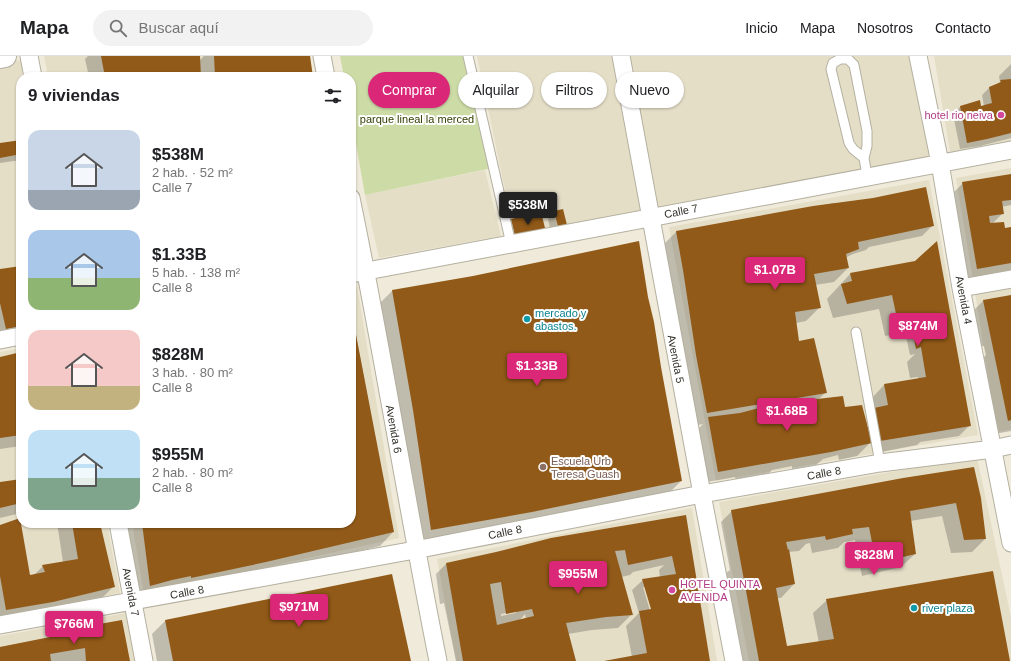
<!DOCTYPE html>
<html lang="es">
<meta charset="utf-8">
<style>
:root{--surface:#fff;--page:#f2f2f2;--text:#202124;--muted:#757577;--line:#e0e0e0;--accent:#db2777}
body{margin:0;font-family:Helvetica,sans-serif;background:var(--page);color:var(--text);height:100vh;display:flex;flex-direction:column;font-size:15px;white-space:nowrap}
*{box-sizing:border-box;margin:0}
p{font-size:13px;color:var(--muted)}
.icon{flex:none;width:22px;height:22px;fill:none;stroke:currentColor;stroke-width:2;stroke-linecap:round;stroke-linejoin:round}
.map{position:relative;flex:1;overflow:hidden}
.drawer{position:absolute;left:16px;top:16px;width:340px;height:456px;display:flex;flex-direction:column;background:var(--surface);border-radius:16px;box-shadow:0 1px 3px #0004}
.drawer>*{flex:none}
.guide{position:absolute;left:368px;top:16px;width:380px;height:36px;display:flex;gap:8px}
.price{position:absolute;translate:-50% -34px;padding:0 9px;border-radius:4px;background:var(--accent);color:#fff;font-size:13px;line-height:26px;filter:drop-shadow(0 1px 2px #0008)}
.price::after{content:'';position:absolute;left:50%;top:24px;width:12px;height:9px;margin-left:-6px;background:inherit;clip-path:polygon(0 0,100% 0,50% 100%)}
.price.selected{background:#222;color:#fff}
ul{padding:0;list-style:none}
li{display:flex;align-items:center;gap:12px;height:100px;padding:0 12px}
li span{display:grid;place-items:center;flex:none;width:112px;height:80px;border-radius:12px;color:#555}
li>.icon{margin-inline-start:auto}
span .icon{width:48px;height:48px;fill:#fffc;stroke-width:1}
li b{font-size:17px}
h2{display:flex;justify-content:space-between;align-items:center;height:48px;padding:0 12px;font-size:17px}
.pill{padding:0 14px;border-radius:18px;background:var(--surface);box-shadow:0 1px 3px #0004;font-size:14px;line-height:36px}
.pill.selected{background:var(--accent);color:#fff}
header{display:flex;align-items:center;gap:24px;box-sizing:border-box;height:56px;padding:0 20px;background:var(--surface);border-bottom:1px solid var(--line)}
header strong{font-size:19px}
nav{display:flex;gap:22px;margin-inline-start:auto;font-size:14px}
.search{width:280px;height:36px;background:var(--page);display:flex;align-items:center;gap:10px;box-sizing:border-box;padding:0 14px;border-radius:22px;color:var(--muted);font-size:15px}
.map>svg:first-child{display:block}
</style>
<header>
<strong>Mapa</strong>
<div class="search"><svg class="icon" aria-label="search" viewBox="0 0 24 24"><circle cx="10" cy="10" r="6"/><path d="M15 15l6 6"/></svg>Buscar aquí</div>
<nav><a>Inicio</a><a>Mapa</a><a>Nosotros</a><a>Contacto</a></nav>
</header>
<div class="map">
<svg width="1011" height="605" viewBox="0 0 1011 605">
<rect width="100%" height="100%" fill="#efead9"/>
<path fill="#e5dec7" d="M44,0H310L313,21H48Z
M477,0H616L644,156L546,176L511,163Z
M629,0H921L937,102L658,154Z
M934,0H1011V91L951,102Z
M21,4L24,21H21V270L0,274V8Z
M1011,112V216L973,223L956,122Z
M485,114L501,180L379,202L365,139Z
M929,124L978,379L716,425L669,171Z
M357,230L399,482L144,538L132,467H351V231Z
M1011,230V373L997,376L975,236Z
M21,292V467H107L120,537L0,560V296Z
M977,401L1011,561V605H749L719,446Z
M692,452L717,605H456L437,503Z
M126,557L135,605H0V580Z"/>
<path fill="#cddca7" d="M340,0H472L492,112L365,139L351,59V21H344Z"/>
<path fill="#0003" fill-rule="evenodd" d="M88,0H199V5L204,0H309L312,21H89L85,3Z
M1011,8V82L980,90L960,93L953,58L960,51H981L984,50L982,39L989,32L996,29L1000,26L999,20Z
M21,85V104L0,107V88Z
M1011,119V149L1001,151L1002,158L992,168L1004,173L1011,172V218L964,226L949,141L963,127Z
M834,147L932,170L922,180L869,191L866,194L853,198L845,202L848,212L834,226L815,229L820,251L806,265L796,267L798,285L826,336L817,345L844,353L871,386L857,400L839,404L838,399L823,403L816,409L792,413V410L772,414L769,417L736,424L735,421L707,426L698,373L703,368L693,370L683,314L688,309H686L683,286L679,287L662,190L676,176Z
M555,156L567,172L552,181L548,163Z
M512,164L545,176L509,189L505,171Z
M915,206L970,369L959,380L920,386L917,389L881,396L871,343L884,329L918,323V321L910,322L907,306L915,298L910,299L905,276L885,280L879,253L833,262L827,243L850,218Z
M21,211V278L0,282V214Z
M392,235L660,312L681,425L668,438L417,487L379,248Z
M1011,240V375L994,378L979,305L986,299L984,290L976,291L970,258L983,245Z
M351,252L393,476L380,490L351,497L137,543L126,467H351Z
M21,297V390L0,393V302Z
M973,412L985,483L972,496L951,497L942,460L910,465L915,498L901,511L862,520L855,484L844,486L838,492L812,497L810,487L806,488L799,495L788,496L794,528L781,542H777L787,592L819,587L813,557L827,544L1009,605H743L726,517L730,514L721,466L732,455Z
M21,424V457L0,462V427Z
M685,460L709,605H605L632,601L626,570L639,557L632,534L643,524L660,521L659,514L664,509L633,516L630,519L621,521L632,558L618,572L592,574L568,578L575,605H456L444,547L440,548L436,518L446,508ZM643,531H645L653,558H651ZM516,555V557L501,560V558ZM525,558L526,563L519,565Z
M57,467H100L113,531L103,541L0,566V470L29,520L34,519L43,510L63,506Z
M165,565L410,605H157L152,578Z
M54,577L130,605H0V591L49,582Z"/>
<path fill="#925a18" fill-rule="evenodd" d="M101,0H200L201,21H105Z
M214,0H310L313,21H215Z
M1011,23V77L987,83L967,87L960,50L980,44L981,50L992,47L989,31L1001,26L1000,24Z
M21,84V98L0,102V87Z
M1011,118V144L1002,145L1004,158L989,160L990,167L1004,166L1005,172L1011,171V207L977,213L962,126Z
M926,131L934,170L858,186L859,193L846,198L849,212L814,218L821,252L795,256L799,285L814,282L827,337L707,357L696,299L683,214L676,175L813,150L873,142Z
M563,153L568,173L559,174L554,155Z
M541,156L546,176L516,183L511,163Z
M639,185L648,241L654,266L661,311L682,425L532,456L431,474L413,354L392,234L473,220Z
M937,185L971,370L880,385L874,352L888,349L884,328L926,321L921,291L916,293L911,264L898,267L892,239L847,248L841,228L852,225L850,217L915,205Z
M21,210V270L6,273L0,247V213Z
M1011,239V364L1008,365L983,244Z
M351,253L394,476L266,506L191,522V520L172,524L150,530L142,467H351Z
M21,296V379L0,382V301Z
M843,340L845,351L862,349L872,387L831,396L718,416L708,361L740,357L774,348Z
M974,411L981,442L986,483L964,484L956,447L910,455L916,498L876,507L869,471L852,473L853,478L826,484L825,480L786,486L788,494L789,493L795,528L776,532L787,590L834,583L826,543L993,515L1010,605H759L731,454L903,422Z
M21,423V447L0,452V426Z
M686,459L710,605H604L647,597L639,555L651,553L642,523L676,518L672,500L628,509L625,494L615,495L633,559L606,561L566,567L576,605H463L446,507L496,496L551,482ZM501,526L506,558L532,553L534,560L497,569L490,528Z
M20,462L30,519L45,516L42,509L78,503L72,467H100L115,531L53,546L6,554L0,520V469Z
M392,518L411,605H173L165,564Z
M122,564L130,605H86L85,592L50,598L51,605H0V591L55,580L54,576Z"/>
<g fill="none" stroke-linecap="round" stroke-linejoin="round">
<defs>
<path id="lane" d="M468,0L511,188
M864,102L853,93L849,87L831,13L833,7L840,3H848L854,9L867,75V90L864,102L867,120
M856,276L880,407"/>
<path id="street" d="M29,0L33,21
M322,0L326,21
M621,0L702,438L734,605
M918,0L940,107L961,232L1011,487
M351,142C383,296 407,451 438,605
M351,218L1011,94
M961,232L1011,223
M0,284L21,280
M118,467L144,605
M0,569L415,494L702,438L880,407L993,393L1011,389"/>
<path id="secondary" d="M0,1L5,0"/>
</defs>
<use href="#lane" stroke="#b4b0a0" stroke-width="11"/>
<use href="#street" stroke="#b4b0a0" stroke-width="19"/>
<use href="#secondary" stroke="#b4b0a0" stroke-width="24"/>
<use href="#lane" stroke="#fff" stroke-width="9"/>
<use href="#street" stroke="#fff" stroke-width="17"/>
<use href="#secondary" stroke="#fff" stroke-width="22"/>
</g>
<g fill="#d1479c" stroke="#fff" stroke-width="1.5">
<circle cx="1001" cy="59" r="4"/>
<circle cx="672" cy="534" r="4"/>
</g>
<g fill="#0f9aa8" stroke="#fff" stroke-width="1.5">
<circle cx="527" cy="263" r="4"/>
<circle cx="914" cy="552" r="4"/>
</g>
<circle fill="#8d6e63" stroke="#fff" stroke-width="1.5" cx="543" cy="411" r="4"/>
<g text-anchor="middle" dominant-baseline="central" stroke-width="4" stroke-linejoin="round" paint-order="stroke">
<g font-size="11" fill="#b23c85" stroke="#fff" text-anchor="end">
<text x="993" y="59">hotel rio neiva</text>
<text x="680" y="528" text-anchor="start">HOTEL QUINTA<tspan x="680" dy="13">AVENIDA</tspan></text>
</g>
<g font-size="11" fill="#333f02" stroke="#fff">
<text x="417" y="63">parque lineal la merced</text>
</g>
<g font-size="11" fill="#32302a" stroke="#fff">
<text transform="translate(681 155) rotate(-11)">Calle 7</text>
<text transform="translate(964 244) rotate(79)">Avenida 4</text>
<text transform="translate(676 303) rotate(79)">Avenida 5</text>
<text transform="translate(394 373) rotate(80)">Avenida 6</text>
<text transform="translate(824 417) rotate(-10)">Calle 8</text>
<text transform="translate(505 476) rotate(-11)">Calle 8</text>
<text transform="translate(131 536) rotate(79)">Avenida 7</text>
<text transform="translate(187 536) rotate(-10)">Calle 8</text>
</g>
<g font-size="11" fill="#0d838f" stroke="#fff" text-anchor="start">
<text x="535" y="257">mercado y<tspan x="535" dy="13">abastos.</tspan></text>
<text x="922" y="552">river plaza</text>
</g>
<g font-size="11" fill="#785e54" stroke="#fff" text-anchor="start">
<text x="551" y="405">Escuela Urb<tspan x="551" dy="13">Teresa Guash</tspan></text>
</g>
</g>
</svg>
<b class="price selected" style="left:528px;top:170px">$538M</b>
<b class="price" style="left:775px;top:235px">$1.07B</b>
<b class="price" style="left:918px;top:291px">$874M</b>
<b class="price" style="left:537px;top:331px">$1.33B</b>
<b class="price" style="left:787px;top:376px">$1.68B</b>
<b class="price" style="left:874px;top:520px">$828M</b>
<b class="price" style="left:578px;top:539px">$955M</b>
<b class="price" style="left:299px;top:572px">$971M</b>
<b class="price" style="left:74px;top:589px">$766M</b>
<div class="guide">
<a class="pill selected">Comprar</a>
<a class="pill">Alquilar</a>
<a class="pill">Filtros</a>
<a class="pill">Nuevo</a>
</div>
<section class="drawer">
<h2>9 viviendas<svg class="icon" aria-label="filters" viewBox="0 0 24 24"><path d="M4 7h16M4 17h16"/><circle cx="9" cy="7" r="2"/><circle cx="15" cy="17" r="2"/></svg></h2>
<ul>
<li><span style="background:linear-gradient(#c9d6e8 75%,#9aa5b1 0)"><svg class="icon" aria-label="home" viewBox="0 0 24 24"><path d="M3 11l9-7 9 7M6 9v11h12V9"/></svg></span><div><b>$538M</b><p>2 hab. · 52 m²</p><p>Calle 7</p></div></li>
<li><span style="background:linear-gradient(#a9c7e8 60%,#8fb573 0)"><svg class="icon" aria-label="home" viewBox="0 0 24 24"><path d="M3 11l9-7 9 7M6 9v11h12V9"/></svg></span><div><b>$1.33B</b><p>5 hab. · 138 m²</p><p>Calle 8</p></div></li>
<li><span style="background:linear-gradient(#f6c9c9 70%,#c2b280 0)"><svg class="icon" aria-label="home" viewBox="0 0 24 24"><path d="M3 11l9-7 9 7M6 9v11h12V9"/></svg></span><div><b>$828M</b><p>3 hab. · 80 m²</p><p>Calle 8</p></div></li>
<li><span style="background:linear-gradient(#bfe0f5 60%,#7fa58c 0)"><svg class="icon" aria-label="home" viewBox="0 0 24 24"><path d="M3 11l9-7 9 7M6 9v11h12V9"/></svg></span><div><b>$955M</b><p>2 hab. · 80 m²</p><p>Calle 8</p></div></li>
</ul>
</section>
</div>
